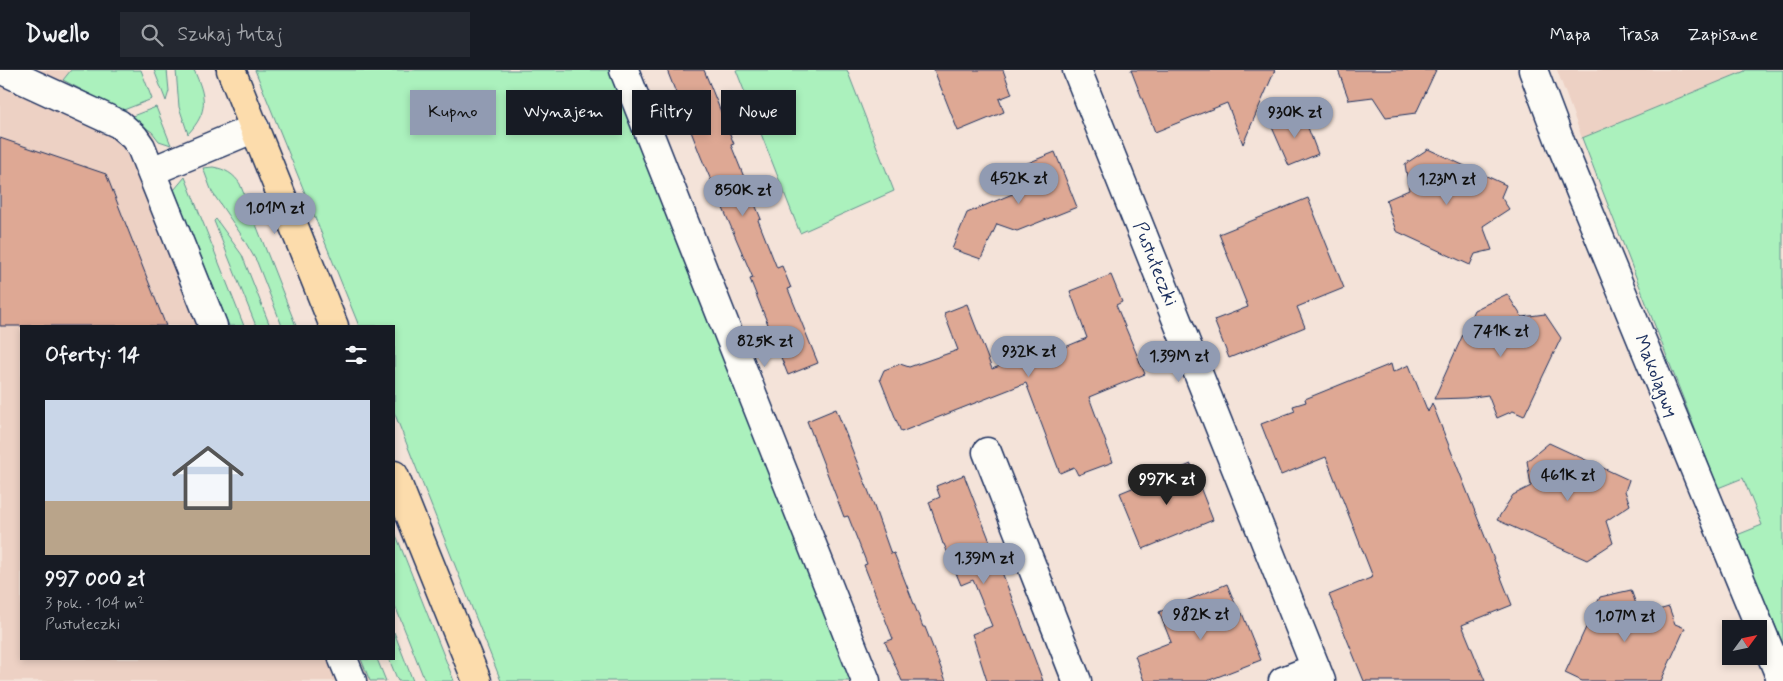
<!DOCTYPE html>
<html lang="pl">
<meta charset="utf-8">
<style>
:root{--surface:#171b24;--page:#242831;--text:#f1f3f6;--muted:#9ea1a6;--line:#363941;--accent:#919bb2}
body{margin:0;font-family:Mynerve,sans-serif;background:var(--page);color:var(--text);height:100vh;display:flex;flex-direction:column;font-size:19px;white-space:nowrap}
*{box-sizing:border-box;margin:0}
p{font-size:16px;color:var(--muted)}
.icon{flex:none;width:28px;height:28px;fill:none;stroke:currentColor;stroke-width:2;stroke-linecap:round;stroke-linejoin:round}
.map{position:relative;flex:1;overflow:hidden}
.details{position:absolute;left:20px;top:255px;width:375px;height:335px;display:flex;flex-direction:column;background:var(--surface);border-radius:0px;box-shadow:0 2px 8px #0003}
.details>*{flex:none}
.guide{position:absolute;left:410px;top:20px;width:475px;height:45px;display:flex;gap:10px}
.needle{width:32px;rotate:57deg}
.tools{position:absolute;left:1722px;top:550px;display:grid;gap:10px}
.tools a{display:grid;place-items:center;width:45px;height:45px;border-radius:0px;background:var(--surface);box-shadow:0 2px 8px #0003;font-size:25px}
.price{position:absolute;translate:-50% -42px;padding:0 11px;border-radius:18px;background:var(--accent);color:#111;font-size:16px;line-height:32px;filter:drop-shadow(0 1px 2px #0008)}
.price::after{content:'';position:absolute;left:50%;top:30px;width:15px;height:11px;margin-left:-8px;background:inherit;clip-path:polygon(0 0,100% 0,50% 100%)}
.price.active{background:#222;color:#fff}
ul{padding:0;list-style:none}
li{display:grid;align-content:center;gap:10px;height:265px;padding:0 25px}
li span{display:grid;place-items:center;height:155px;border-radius:0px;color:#555}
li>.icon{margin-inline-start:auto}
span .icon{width:90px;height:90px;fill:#fffc;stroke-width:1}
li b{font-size:21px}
h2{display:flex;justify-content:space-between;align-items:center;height:60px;padding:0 25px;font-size:21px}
.pill{padding:0 18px;border-radius:0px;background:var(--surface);box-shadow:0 2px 8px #0003;font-size:18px;line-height:45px}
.pill.active{background:var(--accent);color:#111}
header{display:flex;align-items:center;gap:30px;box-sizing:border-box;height:70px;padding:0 25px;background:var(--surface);border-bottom:1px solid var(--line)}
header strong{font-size:24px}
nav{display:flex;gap:28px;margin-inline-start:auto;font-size:18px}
.search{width:350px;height:45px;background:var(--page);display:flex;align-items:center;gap:12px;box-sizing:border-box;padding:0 18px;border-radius:0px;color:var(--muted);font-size:19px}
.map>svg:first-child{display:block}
</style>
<header>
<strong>Dwello</strong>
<div class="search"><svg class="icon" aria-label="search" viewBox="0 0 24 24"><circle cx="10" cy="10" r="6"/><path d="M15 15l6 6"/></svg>Szukaj tutaj</div>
<nav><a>Mapa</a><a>Trasa</a><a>Zapisane</a></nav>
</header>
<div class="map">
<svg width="1783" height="611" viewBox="0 0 1783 611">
<rect width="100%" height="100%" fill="#f4e3d9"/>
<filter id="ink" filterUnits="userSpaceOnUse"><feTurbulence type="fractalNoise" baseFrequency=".02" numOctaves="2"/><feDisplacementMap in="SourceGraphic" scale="10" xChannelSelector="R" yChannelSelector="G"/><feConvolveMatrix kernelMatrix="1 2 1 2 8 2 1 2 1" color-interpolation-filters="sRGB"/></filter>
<g filter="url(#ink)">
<path fill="#edd1c4" d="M0,0H71L63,10L121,41L152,62L229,256H21V589H361L370,611H0Z
M1557,0H1745V1L1582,68Z"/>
<path fill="#abf1bd" stroke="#63908e" d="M71,0H141L152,29L121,41L63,10Z
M154,0H167L169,21L166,31Z
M176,0H194C206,27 209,41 188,64L179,37Z
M255,0H612L855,611H501L394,342V256H359Z
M736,0H847L894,121L800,163Z
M1745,0H1783V574L1737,465L1762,455L1743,408L1718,418L1582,68L1745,1Z
M156,37L171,75L159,71L152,62L130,47Z
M213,97C225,99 234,104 240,114L296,256H282L257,192L240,163L212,122L203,98Z
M185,107L244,256H229L174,120Z
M216,149L242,185L270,256H256L214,151Z
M394,460L454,611H425L394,533Z
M394,562L413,611H398L389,589H394Z
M361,589H377L386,611H370Z"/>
<path fill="#dea894" stroke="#1b2f5e" d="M667,0H704L734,74L731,75L761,149L758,150L777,198L782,196L791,218L788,219L818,293L788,305L750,209L753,208L701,87Z
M934,0H1003L1012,24L999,29L1004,42L958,61Z
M1131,0H1275L1243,74L1227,33L1155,62Z
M1338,0H1436L1416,43L1386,47L1373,27L1349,30Z
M1302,42L1318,84L1289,96L1271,55Z
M0,68L106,104L166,256H0Z
M1428,79L1506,115L1501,127L1509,139L1483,156L1492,180L1475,184L1470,195L1396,161L1392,149L1386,130L1409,120L1405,94Z
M1055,82L1077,137L1017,161L997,154L981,189L952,179L967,143L1017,122L1008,101Z
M1308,128L1344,218L1297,237L1305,257L1229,288L1214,250L1248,237L1219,164Z
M1111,205L1122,232L1116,235L1145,304L1089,327L1113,392L1078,405L1074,397L1060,403L1026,313L901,362L880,309L884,300L900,294L909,297L958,280L944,243L967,234L992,299L1021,288L1024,294L1087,268L1070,221Z
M1507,224L1522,247L1545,244L1561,268L1524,346L1513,341L1497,348L1488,325L1466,328L1434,329L1474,240Z
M1391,294L1393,302L1409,295L1428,342L1432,333L1512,535L1462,555L1485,611H1364L1329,525L1373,507L1326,387L1281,405L1261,354L1295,341L1293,336L1306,332L1305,329Z
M836,339L870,425L891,484L894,483L923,557H925L946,611H902L885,572L893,569L864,495L867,494L848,446L844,447L807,351Z
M1549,373L1629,410L1625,421L1630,435L1606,451L1613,473L1587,490L1497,450L1513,425L1531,416L1527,391Z
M1191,394L1213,450L1143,479L1120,423Z
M964,405L1005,510L1043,611H987L972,564L992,556L973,510L961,515L944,474H943L929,432L940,427L936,416Z
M1227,514L1239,543H1242L1261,590L1207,611H1144L1135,586L1171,572L1159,542Z
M1631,520L1640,545L1669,537L1675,554L1685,558L1661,611H1582L1565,603L1600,527Z"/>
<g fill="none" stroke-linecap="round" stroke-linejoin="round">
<defs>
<path id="minor" d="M2,0L119,54L134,67L141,77L213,256
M624,0L866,611
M1077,0L1321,611
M1533,0L1561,74L1782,611
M152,101L255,58
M987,382L1077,611
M343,589L352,611
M1283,611L1316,598"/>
<path id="major" d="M231,0L334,256
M394,405L477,611"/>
</defs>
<use href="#minor" stroke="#1b2f5e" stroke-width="31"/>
<use href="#major" stroke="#1b2f5e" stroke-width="31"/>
<use href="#minor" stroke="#fdfcf7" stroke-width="28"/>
<use href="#major" stroke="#fcdcac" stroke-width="28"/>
</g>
</g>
<g text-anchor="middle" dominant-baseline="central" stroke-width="4" stroke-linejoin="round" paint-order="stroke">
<g font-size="19" fill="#1b2f5e" stroke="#fdfcf7">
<text transform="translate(1155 194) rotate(68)">Pustułeczki</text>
<text transform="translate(1656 306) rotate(68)">Makolągwy</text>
</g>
</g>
</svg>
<div class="tools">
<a><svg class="needle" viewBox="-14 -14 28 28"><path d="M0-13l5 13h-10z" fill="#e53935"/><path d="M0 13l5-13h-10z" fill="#9ea1a6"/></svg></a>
</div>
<b class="price" style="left:1295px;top:69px">930K zł</b>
<b class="price" style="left:1019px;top:135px">452K zł</b>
<b class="price" style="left:1447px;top:136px">1.23M zł</b>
<b class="price" style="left:743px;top:147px">850K zł</b>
<b class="price" style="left:275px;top:165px">1.01M zł</b>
<b class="price" style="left:1501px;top:288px">741K zł</b>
<b class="price" style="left:765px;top:298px">825K zł</b>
<b class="price" style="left:1029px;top:308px">932K zł</b>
<b class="price" style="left:1179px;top:313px">1.39M zł</b>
<b class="price" style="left:1568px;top:432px">461K zł</b>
<b class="price active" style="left:1167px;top:436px">997K zł</b>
<b class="price" style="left:984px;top:515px">1.39M zł</b>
<b class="price" style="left:1201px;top:571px">982K zł</b>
<b class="price" style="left:1625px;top:573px">1.07M zł</b>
<div class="guide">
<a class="pill active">Kupno</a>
<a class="pill">Wynajem</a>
<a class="pill">Filtry</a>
<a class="pill">Nowe</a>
</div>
<section class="details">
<h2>Oferty: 14<svg class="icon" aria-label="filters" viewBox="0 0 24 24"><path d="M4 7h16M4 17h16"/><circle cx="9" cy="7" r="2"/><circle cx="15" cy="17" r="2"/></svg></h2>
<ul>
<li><span style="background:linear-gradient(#c9d6e8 65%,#b9a48a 0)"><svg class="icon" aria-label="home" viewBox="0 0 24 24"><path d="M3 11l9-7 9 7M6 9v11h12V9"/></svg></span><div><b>997 000 zł</b><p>3 pok. · 104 m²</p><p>Pustułeczki</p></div></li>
</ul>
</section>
</div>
